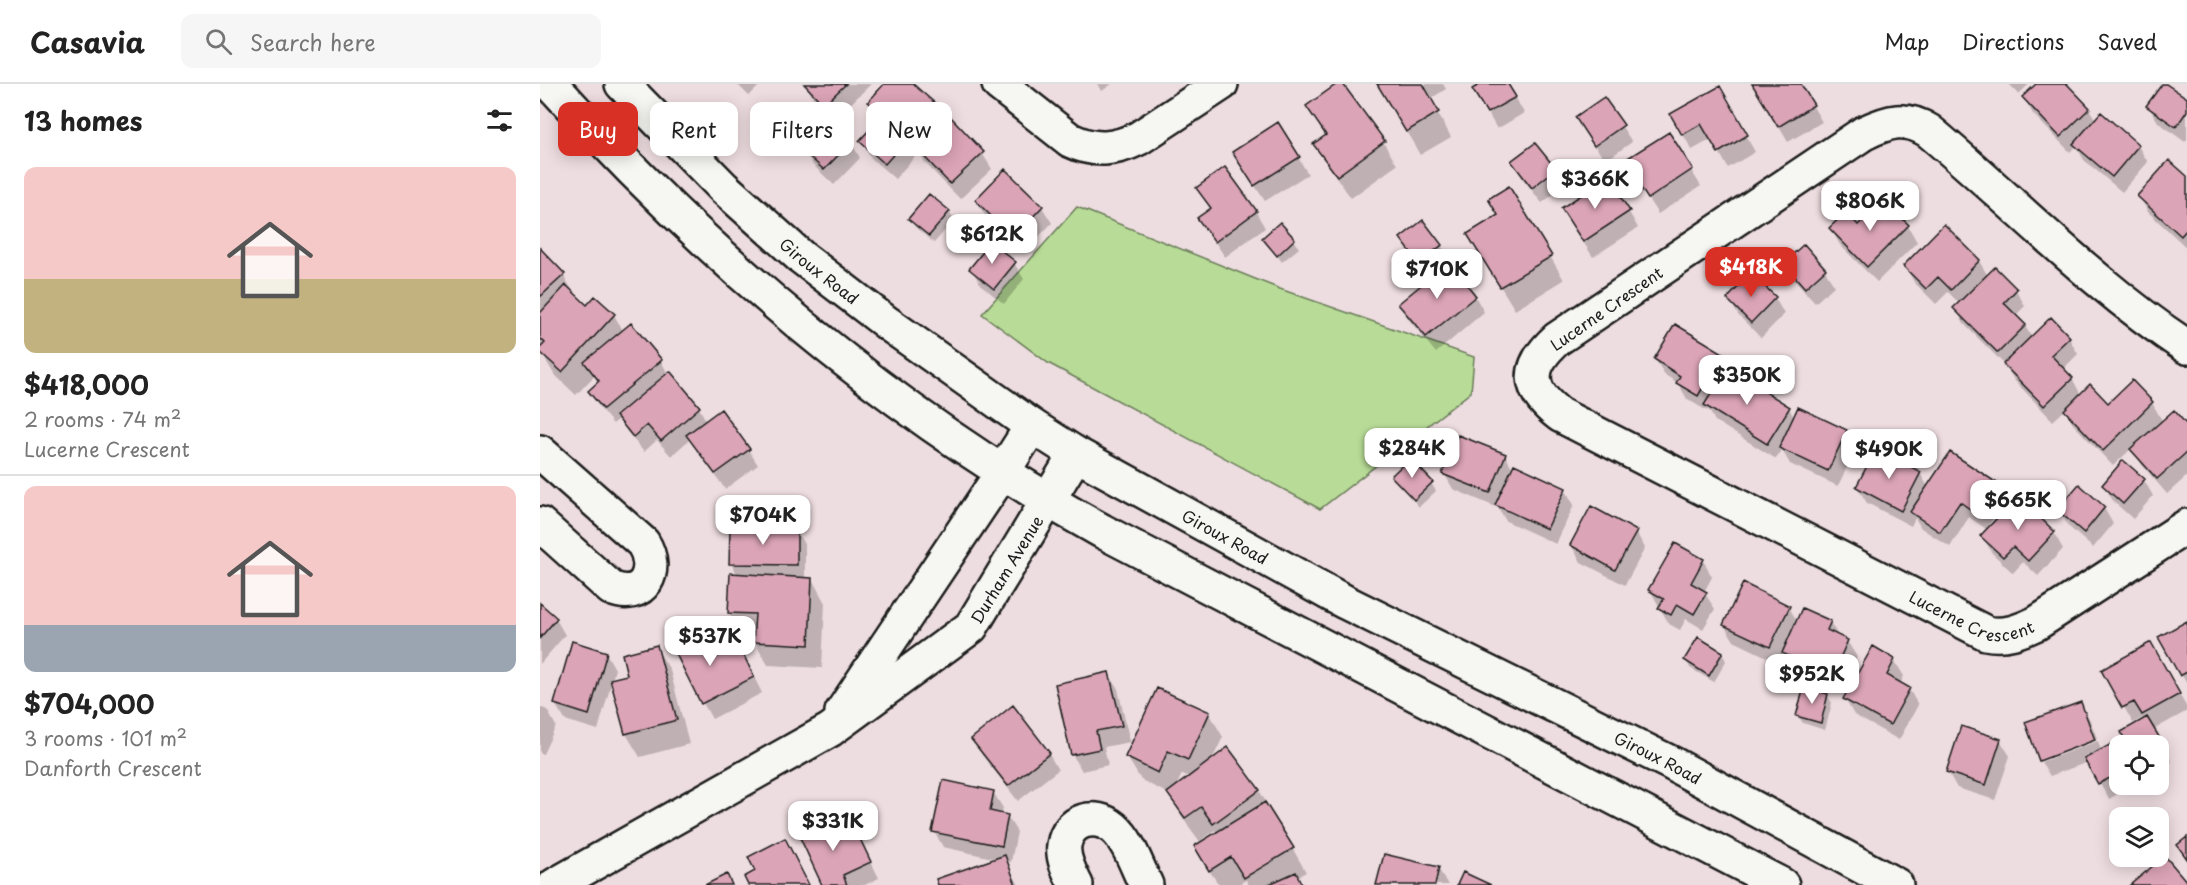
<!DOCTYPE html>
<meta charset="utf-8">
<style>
:root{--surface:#fff;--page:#f6f6f6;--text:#222;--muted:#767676;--line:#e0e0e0;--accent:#d93025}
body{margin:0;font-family:"Playpen Sans",sans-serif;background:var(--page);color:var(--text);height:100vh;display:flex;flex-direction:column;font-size:22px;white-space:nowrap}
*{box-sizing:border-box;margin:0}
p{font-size:20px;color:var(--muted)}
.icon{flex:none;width:33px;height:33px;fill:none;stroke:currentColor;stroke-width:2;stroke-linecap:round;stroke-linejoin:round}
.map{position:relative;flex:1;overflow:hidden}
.sheet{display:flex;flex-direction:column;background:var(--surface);width:540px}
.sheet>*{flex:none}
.guide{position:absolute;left:18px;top:18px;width:570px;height:54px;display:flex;gap:12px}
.fabs{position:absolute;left:1569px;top:651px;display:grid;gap:12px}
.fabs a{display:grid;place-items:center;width:60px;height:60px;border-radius:12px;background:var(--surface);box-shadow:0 3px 15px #0003;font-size:30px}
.price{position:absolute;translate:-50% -51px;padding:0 14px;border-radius:12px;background:#fff;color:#222;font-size:20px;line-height:39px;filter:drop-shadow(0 2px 3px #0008)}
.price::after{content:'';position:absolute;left:50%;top:36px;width:18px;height:14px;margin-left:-9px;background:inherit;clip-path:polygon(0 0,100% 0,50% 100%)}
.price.current{background:var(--accent);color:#fff}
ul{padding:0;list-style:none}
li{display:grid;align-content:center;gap:12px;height:318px;padding:0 24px}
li+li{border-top:2px solid var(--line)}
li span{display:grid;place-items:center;height:186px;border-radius:12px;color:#555}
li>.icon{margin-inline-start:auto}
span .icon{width:108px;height:108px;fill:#fffc;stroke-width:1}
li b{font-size:26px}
h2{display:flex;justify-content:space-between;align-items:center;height:72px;padding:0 24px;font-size:26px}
.pill{padding:0 21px;border-radius:12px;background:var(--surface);box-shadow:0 3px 15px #0003;font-size:21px;line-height:54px}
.pill.current{background:var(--accent);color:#fff}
header{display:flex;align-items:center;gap:36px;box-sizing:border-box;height:84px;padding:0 30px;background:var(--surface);border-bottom:2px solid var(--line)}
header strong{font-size:28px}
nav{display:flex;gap:33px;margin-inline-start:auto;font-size:21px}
.search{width:420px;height:54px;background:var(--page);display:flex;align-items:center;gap:15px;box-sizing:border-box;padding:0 21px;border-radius:12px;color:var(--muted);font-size:22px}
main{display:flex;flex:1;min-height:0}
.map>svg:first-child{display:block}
</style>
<header>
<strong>Casavia</strong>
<div class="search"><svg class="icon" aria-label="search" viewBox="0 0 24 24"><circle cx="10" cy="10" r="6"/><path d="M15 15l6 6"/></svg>Search here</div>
<nav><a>Map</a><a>Directions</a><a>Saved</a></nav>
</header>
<main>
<section class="sheet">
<h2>13 homes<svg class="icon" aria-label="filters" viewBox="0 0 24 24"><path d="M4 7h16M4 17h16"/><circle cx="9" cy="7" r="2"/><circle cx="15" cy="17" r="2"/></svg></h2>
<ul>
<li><span style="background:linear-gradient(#f6c9c9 60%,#c2b280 0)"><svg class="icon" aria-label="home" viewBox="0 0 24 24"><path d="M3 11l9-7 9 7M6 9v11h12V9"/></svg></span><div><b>$418,000</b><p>2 rooms · 74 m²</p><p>Lucerne Crescent</p></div></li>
<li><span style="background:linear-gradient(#f6c9c9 75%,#9aa5b1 0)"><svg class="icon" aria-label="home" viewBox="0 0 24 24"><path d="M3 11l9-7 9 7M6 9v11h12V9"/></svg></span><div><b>$704,000</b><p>3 rooms · 101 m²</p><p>Danforth Crescent</p></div></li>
</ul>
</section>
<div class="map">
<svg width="1647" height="801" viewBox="0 0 1647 801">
<rect width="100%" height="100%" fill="#eedde0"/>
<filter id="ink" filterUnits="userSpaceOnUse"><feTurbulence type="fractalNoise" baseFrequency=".0167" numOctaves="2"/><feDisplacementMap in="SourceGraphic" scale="12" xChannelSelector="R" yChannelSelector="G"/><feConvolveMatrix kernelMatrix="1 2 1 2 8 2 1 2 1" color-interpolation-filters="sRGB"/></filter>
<g filter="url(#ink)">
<path fill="#b8dc97" stroke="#6a7c5a" stroke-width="1.5" d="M537,123L740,205L934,273L931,308L780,425L508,279L442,230Z"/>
<path fill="#0003" fill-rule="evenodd" d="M197,0H221L209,12Z
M265,0H331L294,36L274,15Z
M346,0H371L396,22L404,36L442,69L452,85L420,115L385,79L379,68L355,95L330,73L321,57L341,35L330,18Z
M557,0H572L562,7Z
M800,0H802L843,58L857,81L811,114L789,83L775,60L786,52L768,23Z
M839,0H903L906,5L890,15L911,53L880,71Z
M944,0H967L984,29L957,45L934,5Z
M1213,0H1260L1282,38L1248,58Z
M1469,0H1489L1479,10Z
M1498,0H1525L1549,25L1556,36L1598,62L1608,78L1582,108L1544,76L1536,62L1530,68L1493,30L1484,14Z
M1624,0L1647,16V55L1645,58L1618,38L1608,22Z
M1179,4L1215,68L1188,84L1172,55L1152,66L1132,31Z
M1064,15L1092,58L1065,77L1037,34Z
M738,40L768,90L725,117L703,84Z
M1128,50L1161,102L1118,130L1094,94Z
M311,58L320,74L294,101L273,81L263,65Z
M973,78L1015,86L1024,102L1002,119L982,94Z
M465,87L502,123L512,139L483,169L446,133L436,117Z
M1647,94V164L1608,128L1599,112Z
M658,105L716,128L725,144L685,173L659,134L671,126Z
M390,112L409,128L414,136L394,159L375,143L370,135Z
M1343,118L1368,142L1377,158L1337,198L1300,161L1291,145L1318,143Z
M1089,128L1098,144L1053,173L1032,141Z
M740,140L759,164L742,178L724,154Z
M1404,142L1439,177L1448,192L1455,185L1476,206L1485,222L1475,232L1485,242L1492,254L1511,236L1529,254L1538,270L1523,285L1532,294L1541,311L1568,321L1592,298L1612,319L1623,338L1647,343V392L1627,410L1602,381L1592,364L1573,382L1535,342L1525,326L1513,337L1474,296L1466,282L1424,240L1415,224L1420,220L1408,208L1396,220L1374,198L1365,182Z
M862,155L901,161L910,177L908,179L935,212L944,228L896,269L869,236L860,220L890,195L871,171Z
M1264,162L1285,186L1294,202L1275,219L1254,196L1245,180Z
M0,166L23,191L33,207L31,208L48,223L74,231L84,248L121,277L128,290L159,324L167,338L208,365L218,381L185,405L150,355L131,372L117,356L104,368L87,348L79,334L73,340L59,323L49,307L59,299L54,292L36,311L14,290L0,267L2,264L0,260Z
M1010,172L1024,196L975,226L943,174Z
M474,179L484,195L464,220L441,201L431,185Z
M1235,214L1244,230L1221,254L1198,231L1189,215Z
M1182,270L1191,286L1190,288L1249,324L1254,334L1306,347L1316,364L1298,402L1250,380L1242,366L1236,375L1175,337L1168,325L1167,327L1147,315L1138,299L1125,291L1115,275Z
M965,371L973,385L1025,405L1034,421L1016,460L966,437L958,424L913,405L904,389Z
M1380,389L1388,403L1456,400L1465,416L1446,445L1429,433L1410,463L1381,444L1375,434L1371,442L1327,419L1317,403Z
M853,392L891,399L896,407L879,423Z
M1604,396L1613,412L1593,435L1573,417L1564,401Z
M1478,415L1514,449L1523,465L1498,492L1483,478L1473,489L1452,469L1442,452Z
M1564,424L1573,440L1553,464L1528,442L1519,426Z
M256,446L265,462V495H272L285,519L282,584L228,581L215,558V553L203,552L189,529L198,491L191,480Z
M1096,448L1105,464L1085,501L1041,478L1031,461Z
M1163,476L1172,493L1164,508L1175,525L1163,545L1146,535L1140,546L1129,540L1110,506Z
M0,521L16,535L25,551L0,580Z
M1249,523L1257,538H1290L1299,553L1307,557L1317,573L1301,608L1253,585L1243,569L1239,579L1194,557L1184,541Z
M1647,538V600L1620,554Z
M1611,560L1647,624V627L1613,646L1632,678L1618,685V662L1602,634L1593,639L1563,586Z
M116,563L130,586L149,660L100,673L86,650L72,597L58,646L25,636L15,620L66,569L75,585L72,596L89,592Z
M1333,564L1354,576L1364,592L1360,600L1369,605L1378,621L1359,656L1314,631L1305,615Z
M1182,569L1186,577L1174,598L1150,584L1146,576Z
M172,577L207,579L222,609L172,635L163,619Z
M569,589L578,605L590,658L564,663L568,681L542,687L532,670Z
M1287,611L1292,619L1285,646L1263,639L1258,632Z
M1541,620L1550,636L1557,654L1501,674V677L1487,639Z
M0,623L7,626L16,642L3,670L0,669Z
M669,629L683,653L671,678L719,706L766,788L757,793L762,801H709L706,796L697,801H679L669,786L661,759L642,733L629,710L601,696L587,673ZM642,690L650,693L635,705ZM675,746L677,749L662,759L660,757Z
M433,655L509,670L518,686L478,717L442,671Z
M1460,656L1470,672L1455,716L1417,704L1408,688Z
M1558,657L1561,667L1580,669V700H1596L1569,715L1548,678L1510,692L1501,678Z
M453,708L463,724L461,731L467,732L477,748L471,778L466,777L479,801H399L457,775L403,763L394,747Z
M291,752L321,758L339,794L325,801H284Z
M898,784L908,801H838Z"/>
<path fill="#dba4b7" stroke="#1c1c1c" stroke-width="1.5" d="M264,0H306L284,21Z
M344,0H373L397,21L345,80L319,57L343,31L328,18Z
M797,0H803L845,57L797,92L773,60L786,51L766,22Z
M837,0H883L899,28L866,48Z
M941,0H968L976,13L947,29L932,5Z
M1212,0H1261L1274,21L1238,43Z
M1496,0H1527L1550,24L1520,53L1482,13Z
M1622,0H1626L1647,14V27L1636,43L1606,22Z
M1180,2L1208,51L1178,69L1161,40L1142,51L1130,30Z
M1064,13L1084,41L1054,62L1035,33Z
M1561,28L1599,61L1572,93L1533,60Z
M408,30L444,68L410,100L374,62Z
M290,35L312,57L284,86L261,65Z
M738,38L760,73L714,102L692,68Z
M1129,48L1153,85L1108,115L1083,77Z
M995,59L1016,85L992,104L971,77Z
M1629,76L1647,92V145L1641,152L1597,112Z
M685,83L717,127L675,158L657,134L671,124L656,104Z
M465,85L503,122L473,154L435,116Z
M1068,94L1090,127L1043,158L1021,124Z
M969,102L1012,172L960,203L927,150L958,131L948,115Z
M389,110L410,127L389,152L368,135Z
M1343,116L1369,141L1327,183L1289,144L1306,128L1318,141Z
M883,136L902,161L879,179L860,154Z
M740,138L755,155L737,172L722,154Z
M1404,140L1440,176L1411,206L1398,193L1386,205L1363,182Z
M451,158L476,178L454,205L429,185Z
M1264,160L1286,185L1265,204L1243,179Z
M0,164L25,190L0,213Z
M909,178L936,212L886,253L858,220Z
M1455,183L1477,205L1464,219L1486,241L1458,269L1413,224Z
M1211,189L1236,213L1211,239L1187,215Z
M26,201L47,221L55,212L75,230L22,288L0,268V264L5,259L0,254V229Z
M1511,233L1530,253L1511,271L1533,294L1504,322L1463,280Z
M91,239L122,276L63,325L48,307L59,297L44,278Z
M1135,240L1183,269L1158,312L1136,299L1140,292L1114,275Z
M1187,284L1250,323L1227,360L1164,321Z
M130,287L160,323L121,357L107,341L93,353L76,332Z
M1592,296L1613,318L1563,367L1524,326L1550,300L1568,319Z
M1258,323L1307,346L1288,387L1239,364Z
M181,325L210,365L175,390L146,351Z
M1634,326L1647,341V368L1617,395L1590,365Z
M918,351L966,370L950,409L902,390Z
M1336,365L1381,388L1361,427L1316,403Z
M1410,368L1457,399L1437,430L1420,418L1400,448L1370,428Z
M870,374L893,398L874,416L851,392Z
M1583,376L1605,395L1583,420L1562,401Z
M974,380L1026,404L1007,445L955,421Z
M1539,400L1565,423L1544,449L1517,426Z
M1478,412L1515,448L1488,477L1473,463L1463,473L1440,452Z
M1051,422L1097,447L1075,486L1030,461Z
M190,444H257V481L189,480Z
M1135,459L1164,475L1151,499L1167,508L1154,530L1137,520L1131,531L1118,524L1124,515L1108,506Z
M190,489L272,494L269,561L213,558L215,530L188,529Z
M1203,499L1250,522L1230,563L1183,541Z
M0,519L17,534L0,554Z
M1262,524L1291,537L1287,546L1308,556L1292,592L1242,569Z
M1647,537V588L1640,592L1618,553Z
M156,544L172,575L199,561L214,593L161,620L130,558Z
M1158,553L1183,568L1169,592L1144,576Z
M32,557L67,568L49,631L14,620Z
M1611,558L1640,610L1602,631L1594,618L1582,624L1561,586Z
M117,561L137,636L85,650L70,595L87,591L82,570Z
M1333,562L1355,575L1347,591L1370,604L1350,641L1303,615Z
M569,588L582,642L556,647L560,665L531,671L515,600Z
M1264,603L1288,610L1281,639L1256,632Z
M617,604L670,628L648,676L628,667L618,689L585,673Z
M1541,618L1555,656L1499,677L1485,638Z
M473,621L510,669L468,702L431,655Z
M1607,633L1624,661L1618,664V662H1588L1581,648Z
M1421,642L1461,655L1446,701L1406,688Z
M1575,658L1580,666V689L1558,700L1544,675Z
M688,663L720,706L673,740L661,723L645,734L627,709Z
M403,696L454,707L450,727L468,731L462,762L392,748Z
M725,718L754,764L704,794L691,773L669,787L654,762Z
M283,735L291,751L313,740L331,778L303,791L307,801H282L257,747Z
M1647,753V775L1637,761Z
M245,754L269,801H208L204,793L215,787L208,773Z
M844,770L899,783L895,801H836Z
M465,771L476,801H398L396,795Z
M1625,772L1647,798V801H1590Z
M756,788L762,801H727Z
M923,788L951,801H917Z
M187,790L192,801H165Z"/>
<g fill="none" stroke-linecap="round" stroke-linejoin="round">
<defs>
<g id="minor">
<path d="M459,0L530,56C555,68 575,66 599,54L681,0"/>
<path id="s1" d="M1647,263C1553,201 1475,119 1389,47C1365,32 1349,37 1324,49L1017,255C986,283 986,305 1020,331L1446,549C1465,553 1480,547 1497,539L1647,442"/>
<path d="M0,368L103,459C120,486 104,518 71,504L0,440"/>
<path d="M536,801C530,789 522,775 524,761C528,736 555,728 574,744C589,757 597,783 606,801"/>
</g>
<g id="tertiary">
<path d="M302,628L462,389L492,342"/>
<path id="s2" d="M15,801L290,646L431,543L536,370"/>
</g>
<g id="secondary">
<path d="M11,0C170,176 354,332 562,447L1242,801"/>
<path id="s3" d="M82,0L184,104L261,173L347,239L492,342L536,370L805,518L1131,679L1356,801"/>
</g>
</defs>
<use href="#minor" stroke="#1c1c1c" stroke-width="38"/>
<use href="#tertiary" stroke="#1c1c1c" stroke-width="38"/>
<use href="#secondary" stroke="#1c1c1c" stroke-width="38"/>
<use href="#minor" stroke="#f6f6f2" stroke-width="33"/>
<use href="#tertiary" stroke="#f6f6f2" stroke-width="33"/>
<use href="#secondary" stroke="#f6f6f2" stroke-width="33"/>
</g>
</g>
<g text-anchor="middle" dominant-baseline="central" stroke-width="6" stroke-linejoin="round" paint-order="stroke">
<g font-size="16" fill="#1c1c1c" stroke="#f6f6f2">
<text stroke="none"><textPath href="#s3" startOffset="272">Giroux Road</textPath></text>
<text transform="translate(1066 224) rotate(-35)">Lucerne Crescent</text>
<text stroke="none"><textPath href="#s3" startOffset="758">Giroux Road</textPath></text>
<text stroke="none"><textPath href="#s2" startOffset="558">Durham Avenue</textPath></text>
<text stroke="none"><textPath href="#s1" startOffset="1329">Lucerne Crescent</textPath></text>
<text stroke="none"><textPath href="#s3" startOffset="1244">Giroux Road</textPath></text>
</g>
</g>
</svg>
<div class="fabs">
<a><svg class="icon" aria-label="locate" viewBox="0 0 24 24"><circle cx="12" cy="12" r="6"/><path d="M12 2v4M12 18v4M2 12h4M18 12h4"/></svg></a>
<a><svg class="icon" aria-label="layers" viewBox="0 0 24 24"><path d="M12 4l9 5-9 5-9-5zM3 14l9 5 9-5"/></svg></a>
</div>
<b class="price" style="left:1055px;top:126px">$366K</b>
<b class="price" style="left:1330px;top:148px">$806K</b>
<b class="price" style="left:452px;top:181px">$612K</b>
<b class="price current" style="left:1211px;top:214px">$418K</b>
<b class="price" style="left:897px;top:216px">$710K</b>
<b class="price" style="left:1207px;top:322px">$350K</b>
<b class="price" style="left:872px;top:395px">$284K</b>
<b class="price" style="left:1349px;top:396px">$490K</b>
<b class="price" style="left:1478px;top:447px">$665K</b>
<b class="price" style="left:223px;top:462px">$704K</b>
<b class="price" style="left:170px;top:583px">$537K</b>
<b class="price" style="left:1272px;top:621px">$952K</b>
<b class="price" style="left:293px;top:768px">$331K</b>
<div class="guide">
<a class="pill current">Buy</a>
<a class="pill">Rent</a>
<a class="pill">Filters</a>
<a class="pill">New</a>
</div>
</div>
</main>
